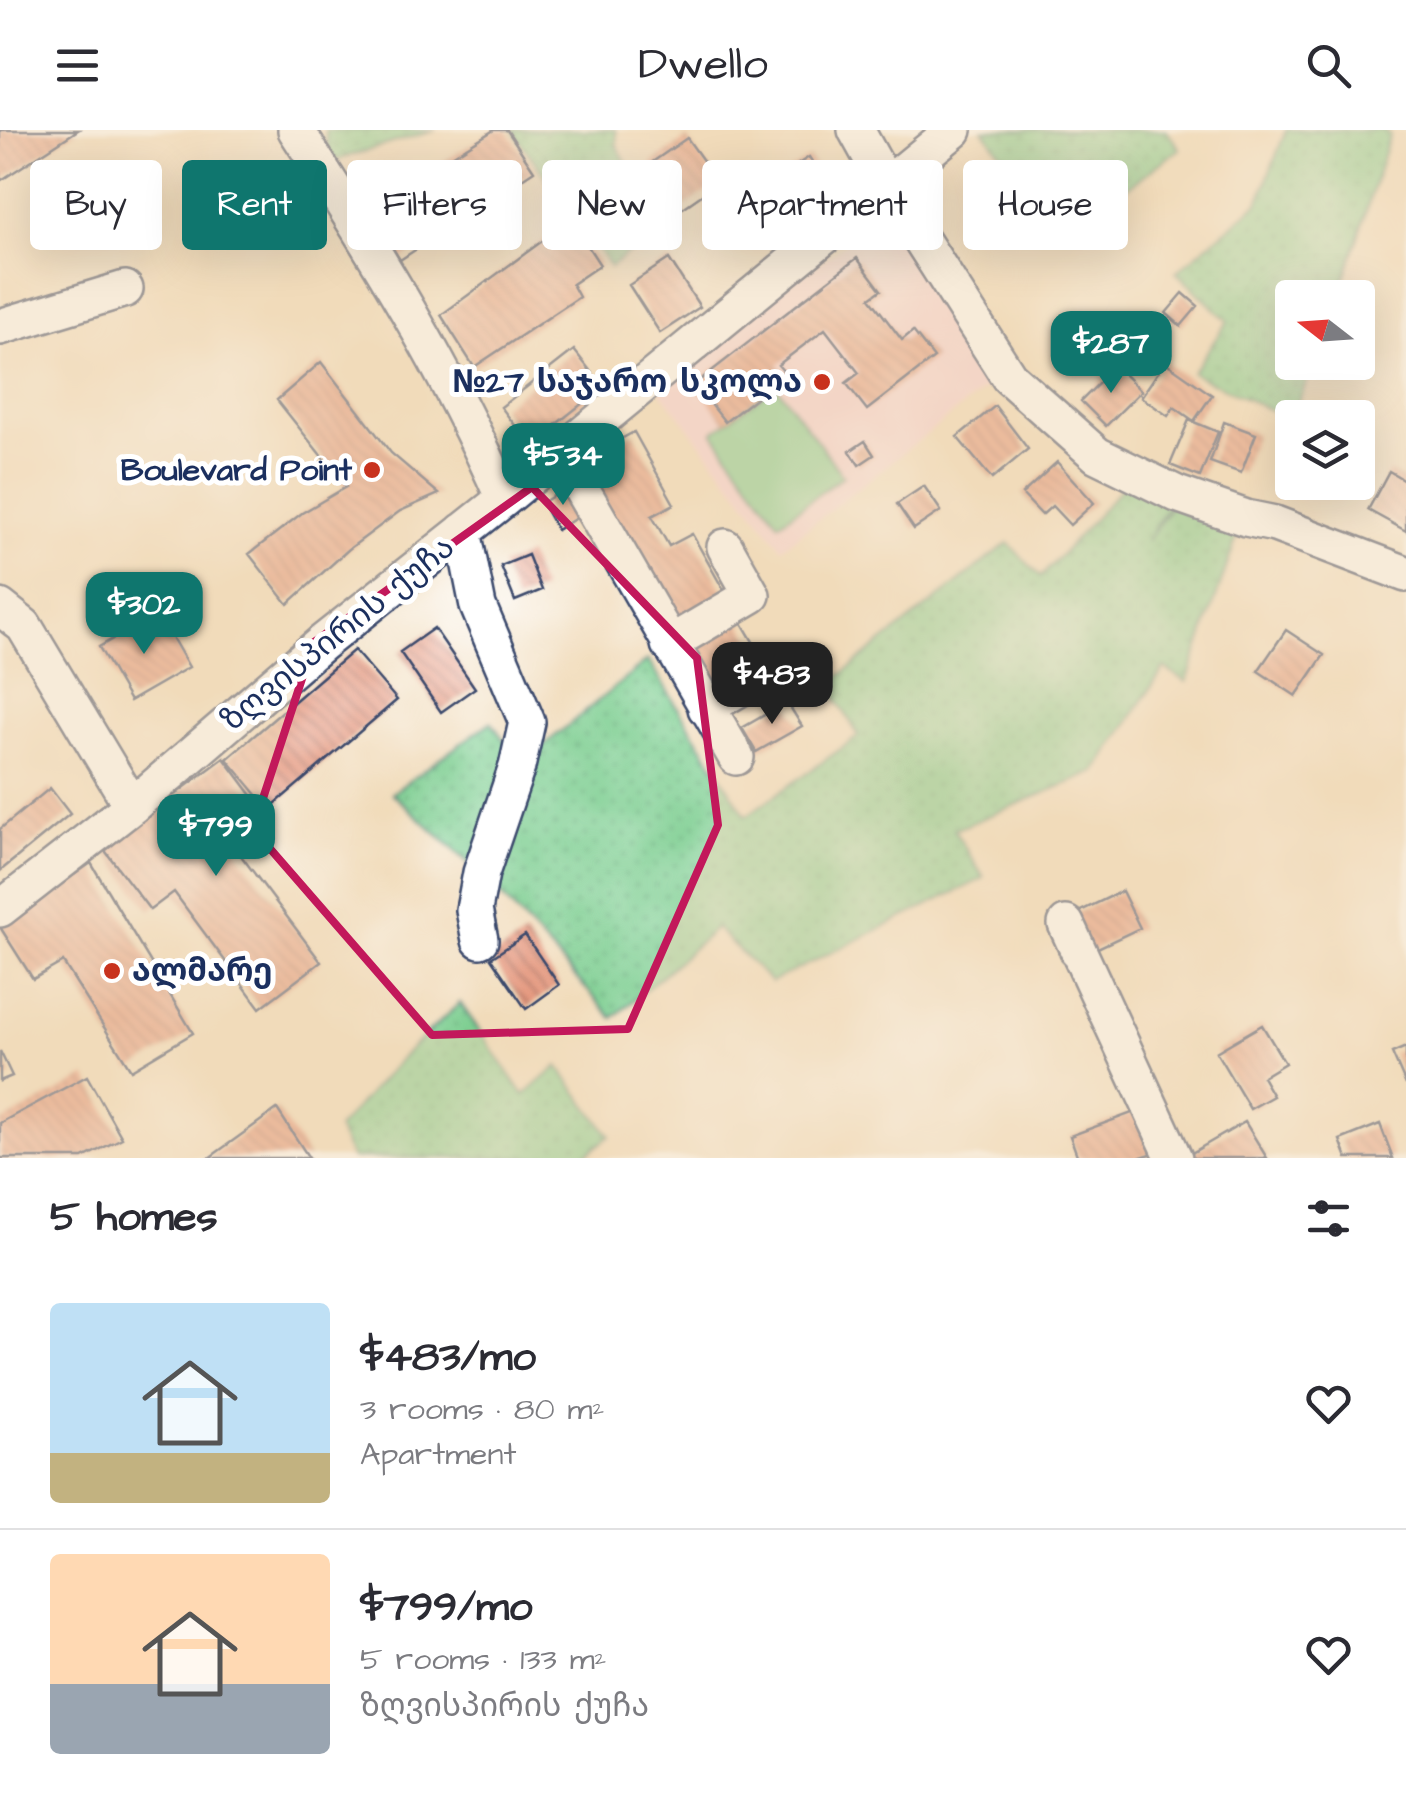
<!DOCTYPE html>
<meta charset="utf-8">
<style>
:root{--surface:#fff;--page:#f7f7f7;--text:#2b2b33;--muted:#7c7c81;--line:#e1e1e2;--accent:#0f766e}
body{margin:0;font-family:"Architects Daughter","Noto Sans Georgian",sans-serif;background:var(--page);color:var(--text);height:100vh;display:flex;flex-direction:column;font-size:38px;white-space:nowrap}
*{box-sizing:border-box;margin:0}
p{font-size:32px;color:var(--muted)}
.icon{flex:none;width:55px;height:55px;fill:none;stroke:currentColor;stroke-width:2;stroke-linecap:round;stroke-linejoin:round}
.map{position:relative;height:1028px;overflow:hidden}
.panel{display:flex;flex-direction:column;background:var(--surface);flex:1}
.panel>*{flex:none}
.hud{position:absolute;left:30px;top:30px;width:1348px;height:90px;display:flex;gap:20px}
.needle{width:65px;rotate:287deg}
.controls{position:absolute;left:1275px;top:150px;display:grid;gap:20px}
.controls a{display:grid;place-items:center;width:100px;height:100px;border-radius:10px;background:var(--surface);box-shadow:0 10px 40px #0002;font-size:50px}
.price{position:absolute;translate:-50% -85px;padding:0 22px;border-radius:20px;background:var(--accent);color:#fff;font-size:32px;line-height:65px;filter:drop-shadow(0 2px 5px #0008)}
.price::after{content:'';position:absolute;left:50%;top:60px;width:30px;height:22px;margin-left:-15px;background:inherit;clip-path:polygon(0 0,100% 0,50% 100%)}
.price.active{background:#222;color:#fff}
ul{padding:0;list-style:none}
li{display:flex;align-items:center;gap:30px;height:250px;padding:0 50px}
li+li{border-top:2px solid var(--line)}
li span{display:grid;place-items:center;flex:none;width:280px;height:200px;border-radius:10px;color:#555}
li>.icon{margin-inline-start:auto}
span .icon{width:120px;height:120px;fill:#fffc;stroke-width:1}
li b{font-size:42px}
h2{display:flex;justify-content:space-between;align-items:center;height:120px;padding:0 50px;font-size:42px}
.pill{padding:0 35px;border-radius:10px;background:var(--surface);box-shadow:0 10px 40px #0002;font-size:35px;line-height:90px}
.pill.active{background:var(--accent);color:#fff}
header{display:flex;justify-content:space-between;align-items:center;height:130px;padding:0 50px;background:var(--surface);font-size:45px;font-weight:600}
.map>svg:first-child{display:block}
</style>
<header><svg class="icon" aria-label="menu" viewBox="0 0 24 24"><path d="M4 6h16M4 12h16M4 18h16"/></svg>Dwello<svg class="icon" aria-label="search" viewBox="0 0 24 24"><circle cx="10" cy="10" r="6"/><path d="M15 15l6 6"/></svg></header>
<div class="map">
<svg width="1406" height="1028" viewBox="0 0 1406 1028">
<defs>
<pattern id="grass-dots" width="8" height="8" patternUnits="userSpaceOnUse" patternTransform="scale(2.5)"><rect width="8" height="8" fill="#7ccd8f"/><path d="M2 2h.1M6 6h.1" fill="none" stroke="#6bb07e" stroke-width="1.8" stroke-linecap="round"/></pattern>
<pattern id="building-back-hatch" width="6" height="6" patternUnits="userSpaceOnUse" patternTransform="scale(2.5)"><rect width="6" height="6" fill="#e49479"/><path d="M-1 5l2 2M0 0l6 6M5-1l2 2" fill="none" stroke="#b87966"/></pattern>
</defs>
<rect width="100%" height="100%" fill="#fff"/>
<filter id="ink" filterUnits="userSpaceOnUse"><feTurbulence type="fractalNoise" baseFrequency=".01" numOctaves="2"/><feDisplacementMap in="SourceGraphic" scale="20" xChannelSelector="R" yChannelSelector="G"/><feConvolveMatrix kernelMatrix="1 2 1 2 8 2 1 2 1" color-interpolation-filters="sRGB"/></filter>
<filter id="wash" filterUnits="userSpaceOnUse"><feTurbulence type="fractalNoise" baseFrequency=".0048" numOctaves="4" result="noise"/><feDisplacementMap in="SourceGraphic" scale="40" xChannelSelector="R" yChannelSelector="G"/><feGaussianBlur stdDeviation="2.25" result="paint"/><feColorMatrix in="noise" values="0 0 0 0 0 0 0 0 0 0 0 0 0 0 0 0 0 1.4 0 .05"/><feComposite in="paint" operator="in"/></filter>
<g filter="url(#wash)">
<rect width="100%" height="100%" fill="#f1dbba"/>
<path fill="#f7cfd4" d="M887,85L991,254L782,418L652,250Z"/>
<path fill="url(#grass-dots)" stroke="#4c7e76" stroke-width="2.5" d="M325,0H436L330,32Z
M512,0H616L617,16L663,98L610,137Z
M983,0H1166L1180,19L1064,103Z
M1286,0H1383L1390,4L1339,167L1292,168V232L1314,233L1291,290L1192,243L1228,191L1176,142L1258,73Z
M1133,345L1174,364L1147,411L1176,368L1243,389L1187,552L1164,538L1096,642L954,700L984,748L771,852L716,798L613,888L481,744L392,663L491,592L521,634L648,530L746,686L859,606L828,555L1008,413L1041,447Z
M460,873L524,965L558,936L610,1006L581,1028H351L337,999L402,927Z"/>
<path fill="#7ccd8f" stroke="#4c7e76" stroke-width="2.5" d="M776,255L843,346L779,393L713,302Z"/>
<g id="blocks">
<path fill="url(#building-back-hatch)" d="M0,0H78L0,51Z
M494,0H507L534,41L400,130L368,78Z
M687,8L719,53L683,78L651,33Z
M809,27L834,65L804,85L813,98L795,110L792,106L779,114L761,85L779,74L766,55Z
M851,49L857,57L841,68L836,60Z
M571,90L600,135L572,154L579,167L474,237L441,185Z
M857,128L881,160L870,168L902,210L913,201L934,228L867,280L846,253L859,243L825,199L778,235L786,244L725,292L695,254Z
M669,129L700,177L660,203L629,155Z
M1183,163L1198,176L1181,196L1166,183Z
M574,220L603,257L530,315L501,277Z
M321,232L391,323L439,364L400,381L349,419L288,474L249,424L302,383L346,357L277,270Z
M1165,232L1212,265L1194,291L1174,277L1168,286L1141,267Z
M1116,236L1141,261L1106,296L1081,271Z
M995,276L1028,319L992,349L957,307Z
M1189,290L1218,302L1200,347L1170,335Z
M1224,292L1256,304L1241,343L1210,332Z
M634,302L674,374L652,386L669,416L692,404L728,468L673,499L579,332Z
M865,311L874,325L859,335L850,321Z
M1057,332L1094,373L1070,395L1052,376L1042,385L1022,364Z
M1389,341L1406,351V401L1368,380Z
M924,356L941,381L914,399L897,374Z
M568,357L584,383L557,400L542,373Z
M528,425L542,460L515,471L501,436Z
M158,483L189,537L130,571L99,517Z
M738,486L765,532L710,564L684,517Z
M434,498L475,558L441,582L400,522Z
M1286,500L1324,525L1296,566L1258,541Z
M354,520L397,570L269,679L227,629Z
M787,572L802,596L756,622L742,598Z
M224,628L272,692L236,719L321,832L260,878L174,762L150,780L103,718Z
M50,658L70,684L0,741V699Z
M91,733L193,903L131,940L63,832L33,849L0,797Z
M1122,761L1140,798L1087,823L1070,786Z
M525,805L559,855L526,879L491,828Z
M1262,895L1285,933L1262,947L1273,966L1250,979L1216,922Z
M1406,917V955L1392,923Z
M0,921L12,946L0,951Z
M87,946L122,1008L83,1028H0V993Z
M1148,977L1164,1020L1138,1028H1078L1070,1006Z
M277,979L309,1028H209Z
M1245,992L1267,1028H1192L1190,1024Z
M1380,994L1393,1028H1347L1340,1010Z"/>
</g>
</g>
<g filter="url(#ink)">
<use href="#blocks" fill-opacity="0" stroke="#3b496c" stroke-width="2.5"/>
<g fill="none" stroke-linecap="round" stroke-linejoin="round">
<defs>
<path id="minor" d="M296,0C373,119 447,238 504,369
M856,0L887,56L1009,247L1097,325L1177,364L1246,388L1275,394L1406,444
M0,197L125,159
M560,322L736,627
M463,401L478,476L527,592L517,637L481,743L474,780L480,810
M0,477L24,496L132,676
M669,514L752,465L725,417
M706,578L779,535
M0,779L132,676L322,513L504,369L954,0
M1066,794L1174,1028"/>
</defs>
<use href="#minor" stroke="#3b496c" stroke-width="40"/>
<use href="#minor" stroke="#fff" stroke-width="35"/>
</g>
</g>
<path d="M0 0H1406V1028H0ZM532,357L697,528L718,695L628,899L432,905L253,699L314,512Z" fill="#f1dbba" fill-opacity=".55" fill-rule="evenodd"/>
<path fill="none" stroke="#c2185b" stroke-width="8" stroke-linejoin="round" d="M532,357L697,528L718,695L628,899L432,905L253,699L314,512Z"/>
<g fill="#c8321e" stroke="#fff" stroke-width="4">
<circle cx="822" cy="252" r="10"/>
<circle cx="372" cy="340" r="10"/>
<circle cx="112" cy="841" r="10"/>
</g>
<g text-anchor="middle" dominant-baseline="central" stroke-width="10" stroke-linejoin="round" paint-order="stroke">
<g font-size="32" font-weight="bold" fill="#1b2f5e" stroke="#fff" text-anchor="end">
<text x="802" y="252">№27 საჯარო სკოლა</text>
<text x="352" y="340">Boulevard Point</text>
<text x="132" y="841" text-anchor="start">ალმარე</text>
</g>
<g font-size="32" fill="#1b2f5e" stroke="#fff">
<text transform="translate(338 504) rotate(-39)">ზღვისპირის ქუჩა</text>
</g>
</g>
</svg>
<div class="controls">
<a><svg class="needle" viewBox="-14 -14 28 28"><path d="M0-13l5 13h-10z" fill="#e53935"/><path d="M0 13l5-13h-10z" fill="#7c7c81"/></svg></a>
<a><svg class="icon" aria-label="layers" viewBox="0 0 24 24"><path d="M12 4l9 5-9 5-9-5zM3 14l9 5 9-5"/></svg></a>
</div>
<b class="price" style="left:1111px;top:266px">$287</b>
<b class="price" style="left:563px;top:378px">$534</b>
<b class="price" style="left:144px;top:527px">$302</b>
<b class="price active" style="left:772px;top:597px">$483</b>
<b class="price" style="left:216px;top:749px">$799</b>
<div class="hud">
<a class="pill">Buy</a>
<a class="pill active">Rent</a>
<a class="pill">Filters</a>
<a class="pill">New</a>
<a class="pill">Apartment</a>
<a class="pill">House</a>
</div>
</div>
<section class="panel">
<h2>5 homes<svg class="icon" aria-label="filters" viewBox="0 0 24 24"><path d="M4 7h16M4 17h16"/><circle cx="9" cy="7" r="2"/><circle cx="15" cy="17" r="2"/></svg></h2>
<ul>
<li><span style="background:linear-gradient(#bfe0f5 75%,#c2b280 0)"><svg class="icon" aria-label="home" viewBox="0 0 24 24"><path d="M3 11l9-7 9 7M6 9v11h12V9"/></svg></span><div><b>$483/mo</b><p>3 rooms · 80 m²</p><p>Apartment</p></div><svg class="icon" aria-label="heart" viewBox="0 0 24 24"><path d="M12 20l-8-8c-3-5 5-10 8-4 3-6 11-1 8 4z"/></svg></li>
<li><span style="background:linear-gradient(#ffd9b3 65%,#9aa5b1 0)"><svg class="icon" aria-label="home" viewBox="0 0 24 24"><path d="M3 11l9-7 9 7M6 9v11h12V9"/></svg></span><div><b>$799/mo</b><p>5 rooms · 133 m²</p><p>ზღვისპირის ქუჩა</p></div><svg class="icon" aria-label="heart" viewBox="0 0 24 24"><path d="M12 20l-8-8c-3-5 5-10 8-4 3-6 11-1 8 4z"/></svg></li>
</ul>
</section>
